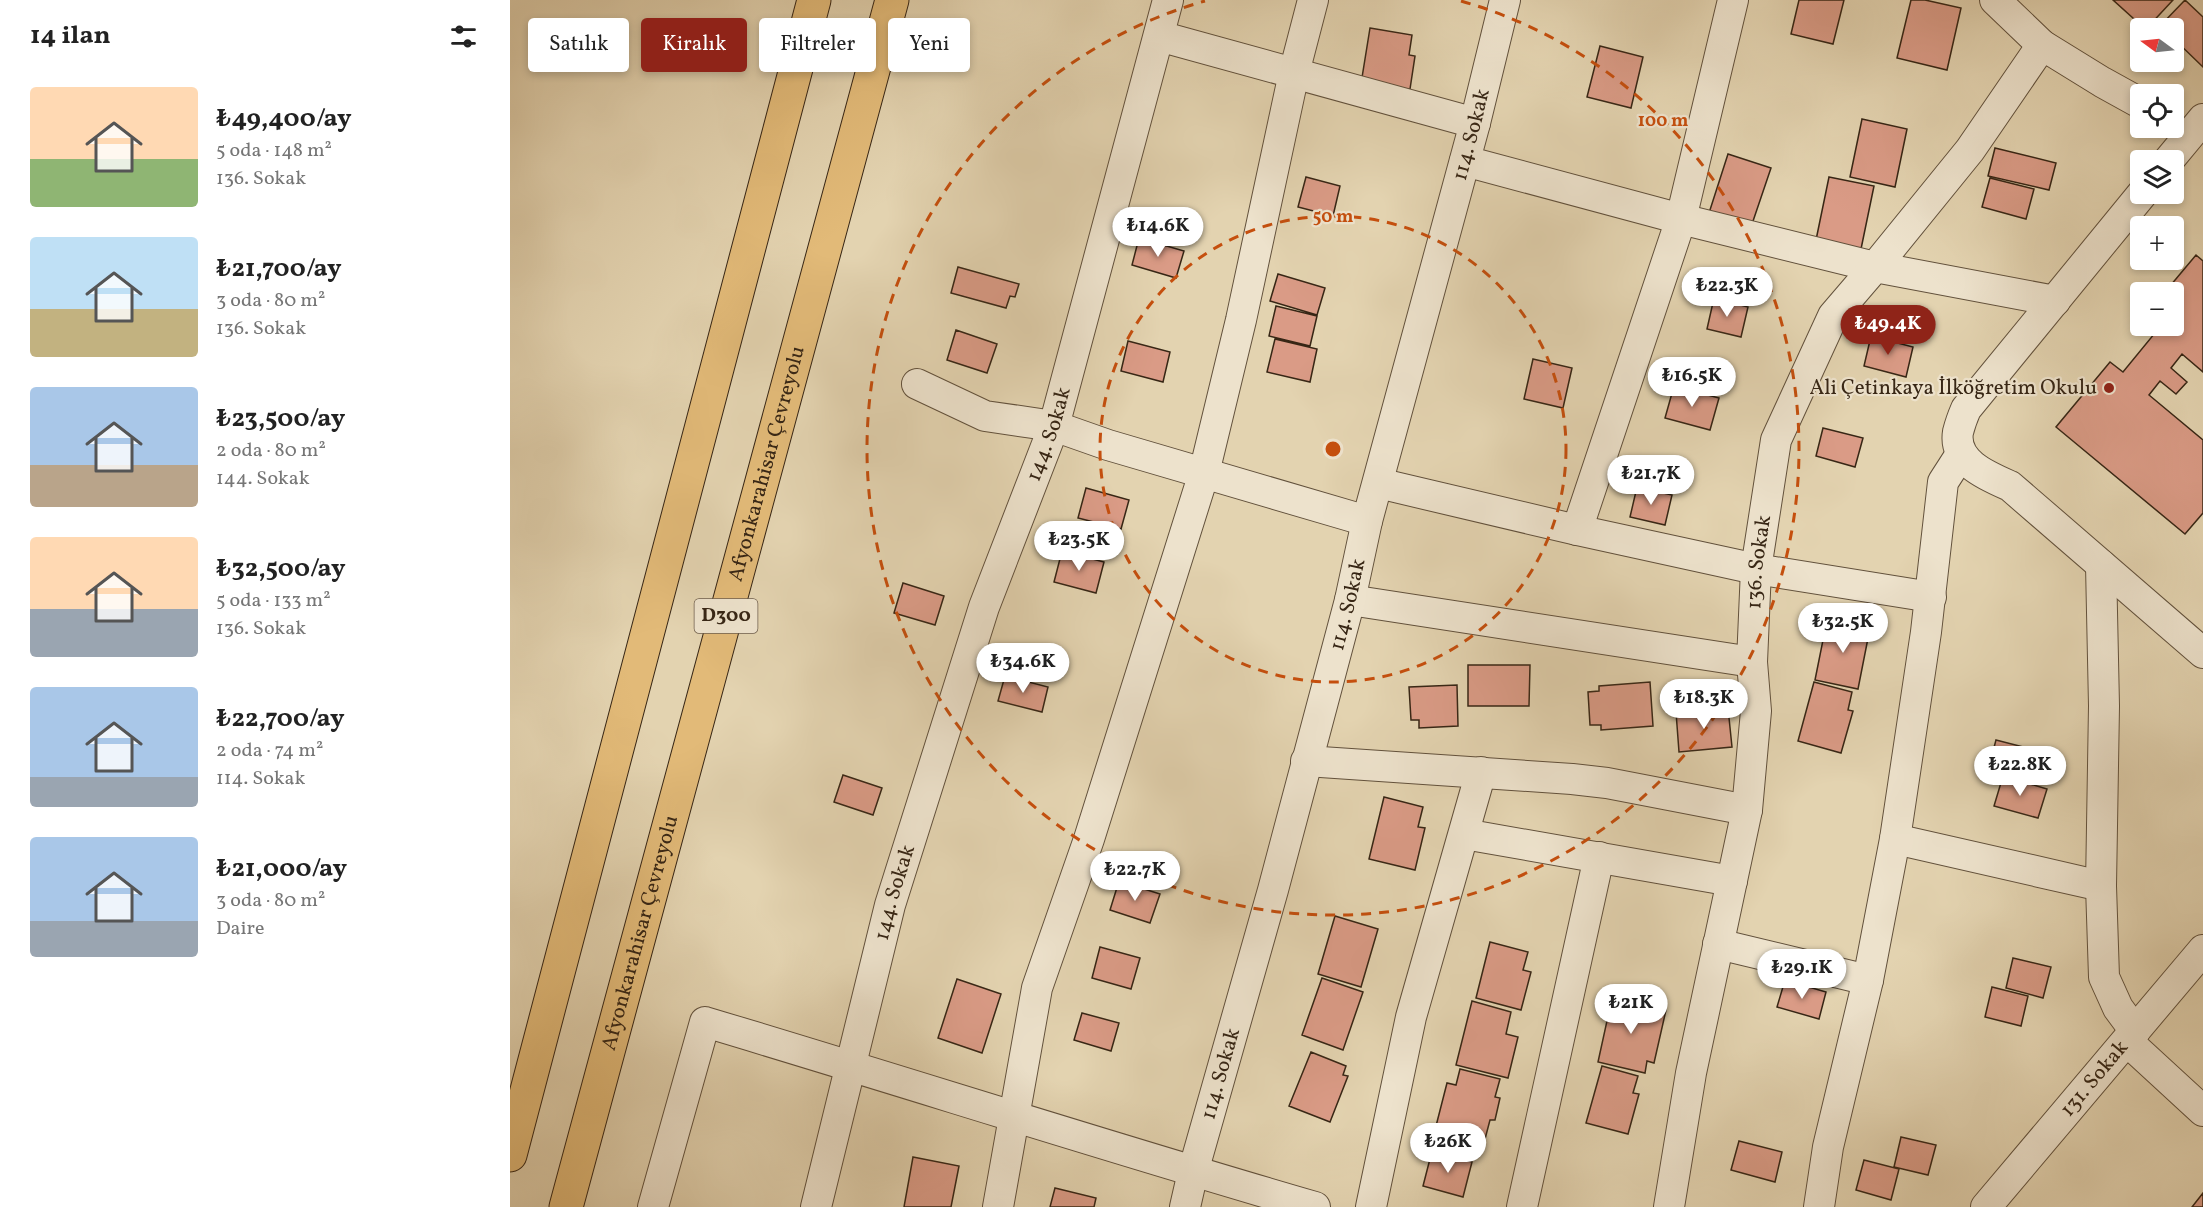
<!DOCTYPE html>
<html lang="tr">
<meta charset="utf-8">
<style>
:root{--surface:#fff;--page:#f6f6f6;--text:#222;--muted:#767676;--accent:#8f2418}
body{margin:0;font-family:Vollkorn,serif;background:var(--page);color:var(--text);height:100vh;display:flex;flex-direction:column;font-size:22px;white-space:nowrap}
*{box-sizing:border-box;margin:0}
p{font-size:20px;color:var(--muted)}
.icon{flex:none;width:33px;height:33px;fill:none;stroke:currentColor;stroke-width:2;stroke-linecap:round;stroke-linejoin:round}
.map{position:relative;flex:1;overflow:hidden}
.panel{display:flex;flex-direction:column;background:var(--surface);width:510px}
.panel>*{flex:none}
.banner{position:absolute;left:18px;top:18px;width:570px;height:54px;display:flex;gap:12px}
.needle{width:39px;rotate:285deg}
.buttons{position:absolute;left:1620px;top:18px;display:grid;gap:12px}
.buttons a{display:grid;place-items:center;width:54px;height:54px;border-radius:6px;background:var(--surface);box-shadow:0 3px 9px #0003;font-size:30px}
.price{position:absolute;translate:-50% -51px;padding:0 14px;border-radius:21px;background:#fff;color:#222;font-size:20px;line-height:39px;filter:drop-shadow(0 2px 3px #0008)}
.price::after{content:'';position:absolute;left:50%;top:36px;width:18px;height:14px;margin-left:-9px;background:inherit;clip-path:polygon(0 0,100% 0,50% 100%)}
.price.on{background:var(--accent);color:#fff}
ul{padding:0;list-style:none}
li{display:flex;align-items:center;gap:18px;height:150px;padding:0 30px}
li span{display:grid;place-items:center;flex:none;width:168px;height:120px;border-radius:6px;color:#555}
li>.icon{margin-inline-start:auto}
span .icon{width:72px;height:72px;fill:#fffc;stroke-width:1}
li b{font-size:26px}
h2{display:flex;justify-content:space-between;align-items:center;height:72px;padding:0 30px;font-size:26px}
.chip{padding:0 21px;border-radius:6px;background:var(--surface);box-shadow:0 3px 9px #0003;font-size:21px;line-height:54px}
.chip.on{background:var(--accent);color:#fff}
main{display:flex;flex:1;min-height:0}
.map>svg:first-child{display:block}
</style>
<main>
<section class="panel">
<h2>14 ilan<svg class="icon" aria-label="filters" viewBox="0 0 24 24"><path d="M4 7h16M4 17h16"/><circle cx="9" cy="7" r="2"/><circle cx="15" cy="17" r="2"/></svg></h2>
<ul>
<li><span style="background:linear-gradient(#ffd9b3 60%,#8fb573 0)"><svg class="icon" aria-label="home" viewBox="0 0 24 24"><path d="M3 11l9-7 9 7M6 9v11h12V9"/></svg></span><div><b>₺49,400/ay</b><p>5 oda · 148 m²</p><p>136. Sokak</p></div></li>
<li><span style="background:linear-gradient(#bfe0f5 60%,#c2b280 0)"><svg class="icon" aria-label="home" viewBox="0 0 24 24"><path d="M3 11l9-7 9 7M6 9v11h12V9"/></svg></span><div><b>₺21,700/ay</b><p>3 oda · 80 m²</p><p>136. Sokak</p></div></li>
<li><span style="background:linear-gradient(#a9c7e8 65%,#b9a48a 0)"><svg class="icon" aria-label="home" viewBox="0 0 24 24"><path d="M3 11l9-7 9 7M6 9v11h12V9"/></svg></span><div><b>₺23,500/ay</b><p>2 oda · 80 m²</p><p>144. Sokak</p></div></li>
<li><span style="background:linear-gradient(#ffd9b3 60%,#9aa5b1 0)"><svg class="icon" aria-label="home" viewBox="0 0 24 24"><path d="M3 11l9-7 9 7M6 9v11h12V9"/></svg></span><div><b>₺32,500/ay</b><p>5 oda · 133 m²</p><p>136. Sokak</p></div></li>
<li><span style="background:linear-gradient(#a9c7e8 75%,#9aa5b1 0)"><svg class="icon" aria-label="home" viewBox="0 0 24 24"><path d="M3 11l9-7 9 7M6 9v11h12V9"/></svg></span><div><b>₺22,700/ay</b><p>2 oda · 74 m²</p><p>114. Sokak</p></div></li>
<li><span style="background:linear-gradient(#a9c7e8 70%,#9aa5b1 0)"><svg class="icon" aria-label="home" viewBox="0 0 24 24"><path d="M3 11l9-7 9 7M6 9v11h12V9"/></svg></span><div><b>₺21,000/ay</b><p>3 oda · 80 m²</p><p>Daire</p></div></li>
</ul>
</section>
<div class="map">
<svg width="1693" height="1207" viewBox="0 0 1693 1207">
<rect width="100%" height="100%" fill="#e3d3b0"/>
<filter id="stains"><feTurbulence type="fractalNoise" baseFrequency=".00333" numOctaves="4"/><feColorMatrix values="0 0 0 0 .2 0 0 0 0 .09 0 0 0 0 .02 0 0 0 .5 -.17"/></filter>
<radialGradient id="worn" r=".72"><stop offset=".6" stop-color="#630" stop-opacity="0"/><stop offset="1" stop-color="#630" stop-opacity=".3"/></radialGradient>
<path fill="#da9b86" stroke="#372615" stroke-width="1.5" d="M1289,0H1334L1323,44L1281,34Z
M1401,0H1415L1451,8L1437,70L1387,58Z
M1603,0H1663L1637,28H1634Z
M1675,0L1693,17V67L1664,39V28H1652L1650,26Z
M860,28L902,35L899,55L905,56L900,89L850,90Z
M1090,46L1133,57L1121,108L1077,97Z
M1352,119L1397,129L1385,187L1340,177Z
M1485,148L1546,163L1539,190L1478,176Z
M1218,154L1261,168L1241,227L1199,213Z
M796,177L830,186L823,216L788,207Z
M1319,177L1364,186L1351,249L1306,240Z
M1480,178L1524,189L1516,219L1472,207Z
M629,238L674,251L666,278L622,265Z
M1686,255L1693,261V372L1672,354L1661,368L1677,382L1666,394L1650,381L1639,395L1693,440V513L1675,534L1546,427L1600,362L1613,372L1645,333L1635,326H1664V292H1655Z
M448,267L509,284L505,297L500,296L496,308L441,293Z
M768,274L815,288L807,315L760,301Z
M1204,298L1238,307L1231,337L1197,329Z
M766,306L807,316L800,346L759,336Z
M446,330L487,344L477,373L437,360Z
M1361,336L1403,347L1396,377L1354,366Z
M765,339L807,349L800,382L757,372Z
M618,341L660,352L653,382L611,371Z
M1023,359L1062,368L1053,408L1014,399Z
M1164,386L1209,398L1200,430L1155,418Z
M1313,428L1353,438L1345,467L1306,456Z
M1127,487L1162,495L1155,525L1120,517Z
M576,488L619,500L611,529L568,518Z
M552,551L594,562L586,593L544,582Z
M393,583L434,596L425,625L384,613Z
M1317,620L1360,628L1348,689L1305,680Z
M958,665H1020L1019,706H958Z
M495,676L538,687L532,712L488,701Z
M1140,682L1143,726L1091,730V725H1080L1078,692L1089,691V686Z
M1304,682L1342,692L1338,710L1343,711L1331,753L1288,741Z
M947,685L948,726L909,728V720H901L899,687Z
M1218,708L1222,747L1169,752L1166,712Z
M1486,740L1529,751L1522,781L1478,770Z
M333,775L372,788L363,815L324,802Z
M1493,776L1537,789L1528,818L1484,806Z
M874,797L913,807L908,827L915,828L905,870L859,859Z
M609,881L650,894L640,923L600,910Z
M825,916L868,929L851,987L808,974Z
M980,942L1018,952L1013,970L1021,972L1011,1010L966,998Z
M590,947L630,958L621,989L582,978Z
M1503,958L1541,967L1533,998L1496,988Z
M812,978L853,992L833,1050L792,1035Z
M447,979L491,994L472,1053L428,1038Z
M1275,980L1316,992L1309,1019L1267,1007Z
M1482,987L1518,996L1511,1026L1475,1017Z
M1102,998L1156,1010L1144,1063L1137,1061L1135,1073L1088,1062Z
M962,1001L1001,1012L996,1034L1008,1037L998,1078L946,1065Z
M572,1013L609,1023L601,1051L564,1040Z
M801,1052L836,1066L833,1075L838,1076L820,1122L779,1106Z
M1092,1066L1128,1076L1123,1093L1129,1094L1118,1134L1076,1123Z
M950,1069L990,1079L985,1097L990,1098L985,1120H980L975,1139L926,1126L937,1083L946,1085Z
M1391,1137L1426,1145L1418,1175L1384,1167Z
M1229,1141L1272,1152L1265,1182L1221,1170Z
M922,1151L962,1162L953,1197L913,1186Z
M403,1157L449,1166L441,1207H394Z
M1354,1160L1389,1169L1381,1200L1346,1190Z
M545,1188L586,1198L584,1207H540Z
M1693,1193V1207H1682Z"/>
<g fill="none" stroke-linecap="round" stroke-linejoin="round">
<defs>
<g id="minor">
<path d="M1485,0L1532,45L1592,82L1630,103"/>
<path d="M649,36L965,123"/>
<path d="M1659,160L1693,119"/>
<path d="M955,161L1171,219L1365,267L1460,150L1532,45"/>
<path d="M1632,194L1456,409C1453,416 1450,424 1448,432C1443,462 1477,476 1500,486L1693,653"/>
<path d="M407,384L475,416L544,426L598,445L857,521"/>
<path d="M868,483L1067,530L1246,569L1421,597"/>
<path d="M1067,530L1171,219L1223,0"/>
<path d="M1591,565L1594,706L1591,886L1594,977L1608,1008L1625,1031"/>
<path id="s1" d="M840,600L1242,662L1246,569L1266,440L1323,316L1365,267L1545,301"/>
<path d="M796,761L1062,779L1097,783L1237,810"/>
<path d="M954,834L1222,881"/>
<path d="M1385,839L1591,886"/>
<path d="M1208,944L1358,980"/>
<path d="M1617,1041L1693,1111"/>
<path d="M143,1207L195,1022C399,1083 601,1148 805,1207"/>
<path id="s2" d="M306,1207L380,905L474,607L544,426L658,0"/>
<path d="M488,1207L527,988L579,839L694,473L731,320L784,73L803,0"/>
<path id="s3" d="M675,1207L683,1172L763,890L840,600L857,521L965,123L995,0"/>
<path d="M861,1207L901,1017L971,772"/>
<path d="M1012,1207L1089,857"/>
<path d="M1159,1207L1181,1073L1237,810L1246,711L1242,662"/>
<path d="M1309,1207L1318,1147L1358,980L1385,839L1416,632L1433,482L1451,454"/>
<path id="s4" d="M1476,1207L1693,950"/>
</g>
<g id="highway">
<path d="M0,1155L304,0"/>
<path id="s5" d="M56,1207L382,0"/>
</g>
</defs>
<use href="#minor" stroke="#62513c" stroke-width="32"/>
<use href="#highway" stroke="#372615" stroke-width="35"/>
<use href="#minor" stroke="#ede2cc" stroke-width="30"/>
<use href="#highway" stroke="#e2ba78" stroke-width="33"/>
</g>
<g fill="none" stroke="#c54f0e" stroke-width="3" stroke-dasharray="10 8">
<circle cx="823" cy="449" r="233"/>
<path d="M951 1A466 466 0 1 1 695 1"/>
</g>
<circle fill="#8f2418" stroke="#ede2cc" stroke-width="2" cx="1599" cy="388" r="6"/>
<g text-anchor="middle" dominant-baseline="central" stroke-width="4.5" stroke-linejoin="round" paint-order="stroke">
<rect fill="#ede2cc" stroke="#6e5e4c" stroke-width="1.5" x="184.5" y="599" width="63" height="34" rx="4.5"/>
<g font-size="20" font-weight="bold" fill="#372615">
<text x="216" y="616">D300</text>
</g>
<g font-size="21" fill="#372615" stroke="#ede2cc">
<text stroke="none"><textPath href="#s3" startOffset="1110">114. Sokak</textPath></text>
<text stroke="none"><textPath href="#s2" startOffset="808">144. Sokak</textPath></text>
<text stroke="none"><textPath href="#s5" startOffset="770">Afyonkarahisar Çevreyolu</textPath></text>
<text stroke="none"><textPath href="#s1" startOffset="507">136. Sokak</textPath></text>
<text stroke="none"><textPath href="#s3" startOffset="624">114. Sokak</textPath></text>
<text stroke="none"><textPath href="#s2" startOffset="324">144. Sokak</textPath></text>
<text stroke="none"><textPath href="#s5" startOffset="284">Afyonkarahisar Çevreyolu</textPath></text>
<text stroke="none"><textPath href="#s3" startOffset="138">114. Sokak</textPath></text>
<text stroke="none"><textPath href="#s4" startOffset="168">131. Sokak</textPath></text>
</g>
<g font-size="21" fill="#372615" stroke="#ede2cc" text-anchor="end">
<text x="1587" y="388">Ali Çetinkaya İlköğretim Okulu</text>
</g>
</g>
<circle cx="823" cy="449" r="9" fill="#c54f0e" stroke="#ede2cc" stroke-width="3"/>
<g font-size="18" text-anchor="middle" font-weight="bold" fill="#c54f0e" stroke="#ede2cc" stroke-width="4.5" stroke-linejoin="round" paint-order="stroke">
<text x="1153" y="126">100 m</text>
<text x="823" y="222">50 m</text>
</g>
<rect width="100%" height="100%" filter="url(#stains)"/>
<rect width="100%" height="100%" fill="url(#worn)"/>
</svg>
<div class="buttons">
<a><svg class="needle" viewBox="-14 -14 28 28"><path d="M0-13l5 13h-10z" fill="#e53935"/><path d="M0 13l5-13h-10z" fill="#767676"/></svg></a>
<a><svg class="icon" aria-label="locate" viewBox="0 0 24 24"><circle cx="12" cy="12" r="6"/><path d="M12 2v4M12 18v4M2 12h4M18 12h4"/></svg></a>
<a><svg class="icon" aria-label="layers" viewBox="0 0 24 24"><path d="M12 4l9 5-9 5-9-5zM3 14l9 5 9-5"/></svg></a>
<a>+</a>
<a>−</a>
</div>
<b class="price" style="left:648px;top:258px">₺14.6K</b>
<b class="price" style="left:1217px;top:318px">₺22.3K</b>
<b class="price on" style="left:1378px;top:356px">₺49.4K</b>
<b class="price" style="left:1182px;top:408px">₺16.5K</b>
<b class="price" style="left:1141px;top:506px">₺21.7K</b>
<b class="price" style="left:569px;top:572px">₺23.5K</b>
<b class="price" style="left:1333px;top:654px">₺32.5K</b>
<b class="price" style="left:513px;top:694px">₺34.6K</b>
<b class="price" style="left:1194px;top:730px">₺18.3K</b>
<b class="price" style="left:1510px;top:797px">₺22.8K</b>
<b class="price" style="left:625px;top:902px">₺22.7K</b>
<b class="price" style="left:1292px;top:1000px">₺29.1K</b>
<b class="price" style="left:1121px;top:1035px">₺21K</b>
<b class="price" style="left:938px;top:1174px">₺26K</b>
<div class="banner">
<a class="chip">Satılık</a>
<a class="chip on">Kiralık</a>
<a class="chip">Filtreler</a>
<a class="chip">Yeni</a>
</div>
</div>
</main>
